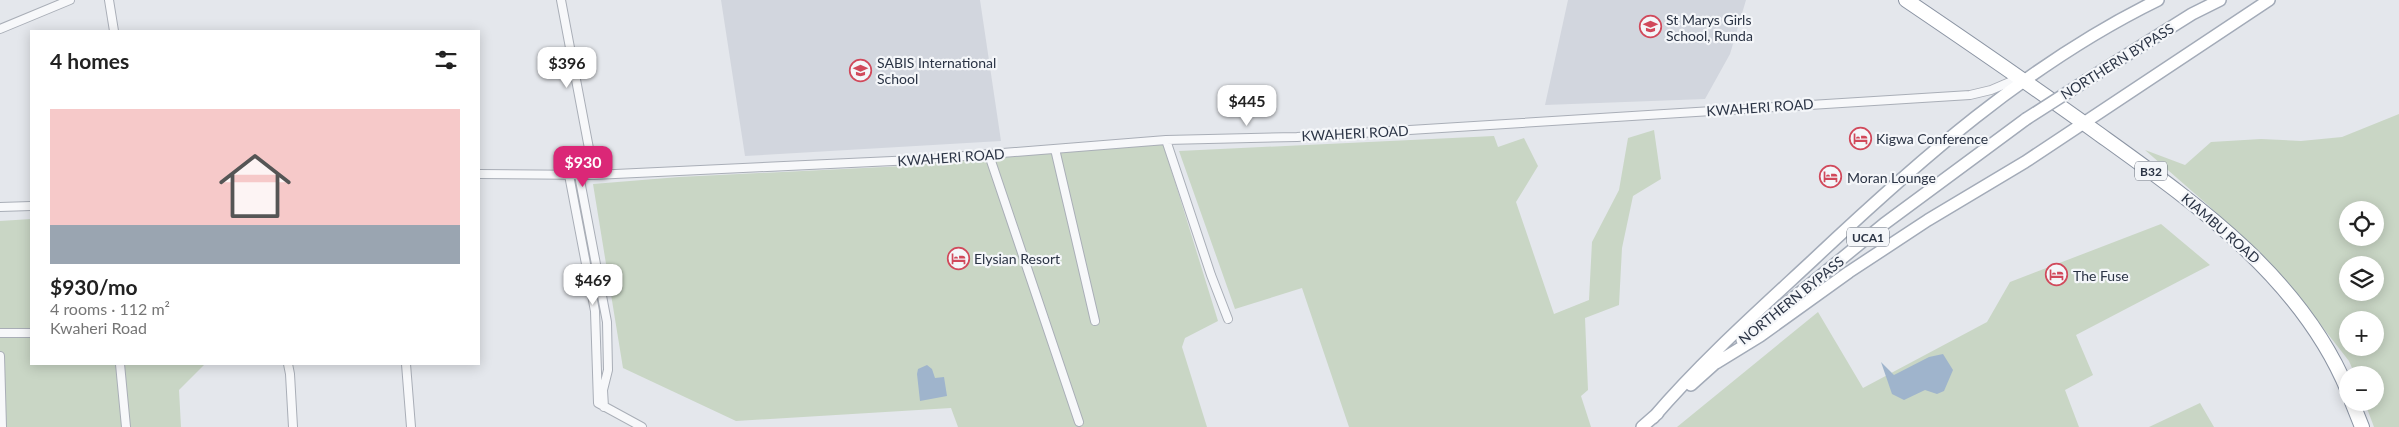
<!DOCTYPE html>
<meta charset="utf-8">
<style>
:root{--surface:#fff;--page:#f6f6f6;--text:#222;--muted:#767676;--accent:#db2777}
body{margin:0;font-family:Lato,sans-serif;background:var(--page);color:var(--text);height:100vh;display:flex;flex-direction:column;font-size:19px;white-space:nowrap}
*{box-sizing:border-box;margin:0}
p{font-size:16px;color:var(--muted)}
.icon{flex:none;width:28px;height:28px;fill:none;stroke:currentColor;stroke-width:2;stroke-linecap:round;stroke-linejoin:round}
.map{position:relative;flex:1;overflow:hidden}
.sheet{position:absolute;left:30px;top:30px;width:450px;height:335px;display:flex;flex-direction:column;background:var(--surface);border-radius:0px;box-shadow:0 2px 12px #0003}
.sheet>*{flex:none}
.buttons{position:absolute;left:2339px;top:201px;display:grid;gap:10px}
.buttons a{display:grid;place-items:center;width:45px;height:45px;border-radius:50%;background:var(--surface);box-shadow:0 2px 12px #0003;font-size:25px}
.price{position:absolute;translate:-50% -42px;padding:0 11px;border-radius:10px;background:#fff;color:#222;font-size:16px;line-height:32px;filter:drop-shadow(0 1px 2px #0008)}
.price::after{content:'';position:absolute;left:50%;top:30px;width:15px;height:11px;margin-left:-8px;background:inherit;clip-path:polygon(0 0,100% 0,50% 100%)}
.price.current{background:var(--accent);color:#fff}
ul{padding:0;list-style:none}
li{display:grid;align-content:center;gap:10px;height:265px;padding:0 20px}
li span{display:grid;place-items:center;height:155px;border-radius:0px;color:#555}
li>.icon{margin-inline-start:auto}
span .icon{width:90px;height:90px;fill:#fffc;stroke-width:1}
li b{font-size:21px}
h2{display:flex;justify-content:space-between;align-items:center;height:60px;padding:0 20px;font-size:21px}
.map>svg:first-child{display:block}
</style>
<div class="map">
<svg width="2399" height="427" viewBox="0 0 2399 427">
<rect width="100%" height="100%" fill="#e4e7ec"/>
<path fill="#d2d6de" d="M721,0H980L1001,141L745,156Z
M1568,0H1746L1730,54L1705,99L1545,105Z"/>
<path fill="#c9d6c5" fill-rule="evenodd" d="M2399,114V427H2374L2365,403L2375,402V375H2355L2349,361L2309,310L2209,206L2145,150L2185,165L2211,142L2261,139L2301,141L2342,137ZM2348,210H2375V238H2348ZM2348,265H2375V292H2348ZM2348,320H2375V348H2348Z
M1654,130L1661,179L1633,196L1622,248L1619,305L1585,318L1588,390L1581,396L1591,427H1349L1302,288L1235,309L1179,151L1494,136L1498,147L1524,138L1538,166L1516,202L1554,314L1589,300L1592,242L1619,190L1628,138Z
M1163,143L1218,321L1185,338L1182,347L1207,427H958L951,408L736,421L623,368L593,184L679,177L904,166Z
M31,219V364H205L179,390L181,427H0V221Z
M2161,224L2210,265L2076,335L2093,375L2065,390L2079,427H1677L1818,312L1863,388L1987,322L2010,282Z
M2200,403L2214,427H2149Z"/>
<path fill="#9fb4cc" d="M1943,354L1953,370L1944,391L1937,394L1925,390L1904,400L1892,394L1881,362L1894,375L1929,357Z
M927,365L932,369L935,378L944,377L947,396L920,401L917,374L918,369Z"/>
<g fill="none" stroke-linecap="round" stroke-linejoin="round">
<defs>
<path id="street" d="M109,0L114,31
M561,0L594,175
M0,29L70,0
M1166,140L1211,275L1228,319
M1055,149L1095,321
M989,155L1079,422
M479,174L594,175L914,160L1166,140L1297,137L1970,95L1991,90L2019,78
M569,175L595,311L598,403L642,427
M579,175L607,322L608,370L603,390L604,407
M0,207L31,206
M0,333H31
M0,356L2,427
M120,364L126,427
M288,364L290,374L293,427
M406,364L411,427"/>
<path id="primary" d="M2087,80L2192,14L2220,0
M1742,340L1884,224L2026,119
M1716,363L1760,336L1849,272L1928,220L2025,162L2269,0
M1691,385L1720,359
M1653,418C1702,361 1757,312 1812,261C1917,162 2027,64 2158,0
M1642,427L1658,413"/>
<path id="highway" d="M1906,0C1971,44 2035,88 2099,134C2195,203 2301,277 2348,391
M2352,402L2362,427"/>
</defs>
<use href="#street" stroke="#a9aeb7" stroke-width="10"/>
<use href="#primary" stroke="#a3abb8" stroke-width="14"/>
<use href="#highway" stroke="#8b94a3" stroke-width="16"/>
<use href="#street" stroke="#f7f8fa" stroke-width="8"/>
<use href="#primary" stroke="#fff" stroke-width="11"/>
<use href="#highway" stroke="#fff" stroke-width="14"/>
<defs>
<path id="primary-bridge" d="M2026,119L2087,80"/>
</defs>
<use href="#primary-bridge" stroke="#a3abb8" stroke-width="14" stroke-linecap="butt"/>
<use href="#primary-bridge" stroke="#fff" stroke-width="11"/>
</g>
<defs>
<symbol id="school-ring" viewBox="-11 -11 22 22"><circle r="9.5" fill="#f4f6f9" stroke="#d1495b" stroke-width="1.5"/><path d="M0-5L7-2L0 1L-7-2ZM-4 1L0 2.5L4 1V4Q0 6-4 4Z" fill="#d1495b"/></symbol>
<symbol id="hotel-ring" viewBox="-11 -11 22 22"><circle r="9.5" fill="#f4f6f9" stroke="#d1495b" stroke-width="1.5"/><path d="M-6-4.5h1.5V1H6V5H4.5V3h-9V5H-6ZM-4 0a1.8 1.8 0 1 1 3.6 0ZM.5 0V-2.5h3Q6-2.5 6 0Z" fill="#d1495b"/></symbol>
</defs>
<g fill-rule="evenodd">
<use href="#school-ring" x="1638" y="14" width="25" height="25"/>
<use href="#school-ring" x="848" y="58" width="25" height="25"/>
<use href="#hotel-ring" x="1848" y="126" width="25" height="25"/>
<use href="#hotel-ring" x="1818" y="164" width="25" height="25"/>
<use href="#hotel-ring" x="946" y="246" width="25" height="25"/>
<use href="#hotel-ring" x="2044" y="262" width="25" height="25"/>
</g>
<g text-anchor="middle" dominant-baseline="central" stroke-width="4.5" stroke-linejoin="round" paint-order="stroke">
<g fill="#f4f6f9" stroke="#676e7b" stroke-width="1">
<rect x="2135" y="161.5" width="32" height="19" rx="4"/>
<rect x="1847" y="227.5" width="42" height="19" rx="4"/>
</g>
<g font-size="12" font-weight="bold" fill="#2b3445">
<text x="2151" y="171">B32</text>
<text x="1868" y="237">UCA1</text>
</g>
<g font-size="14" fill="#2b3445" stroke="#f4f6f9" text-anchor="start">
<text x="1666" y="19">St Marys Girls<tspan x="1666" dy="16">School, Runda</tspan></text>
<text x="877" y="62">SABIS International<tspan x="877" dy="16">School</tspan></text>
<text x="1876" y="138">Kigwa Conference</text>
<text x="1847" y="177">Moran Lounge</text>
<text x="974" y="258">Elysian Resort</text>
<text x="2073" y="275">The Fuse</text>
</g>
<g font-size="14" fill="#2b3445" stroke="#f4f6f9">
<text transform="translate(2117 61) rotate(-32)">NORTHERN BYPASS</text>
<text transform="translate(1760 107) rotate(-4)">KWAHERI ROAD</text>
<text transform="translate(1355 133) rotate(-3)">KWAHERI ROAD</text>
<text transform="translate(951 157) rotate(-4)">KWAHERI ROAD</text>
<text transform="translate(2221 228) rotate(41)">KIAMBU ROAD</text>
<text transform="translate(1791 300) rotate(-39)">NORTHERN BYPASS</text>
</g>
</g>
</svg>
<div class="buttons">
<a><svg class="icon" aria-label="locate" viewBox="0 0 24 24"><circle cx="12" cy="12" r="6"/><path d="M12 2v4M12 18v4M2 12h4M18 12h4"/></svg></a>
<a><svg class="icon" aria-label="layers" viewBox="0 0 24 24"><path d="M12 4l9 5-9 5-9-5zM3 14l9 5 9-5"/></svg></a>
<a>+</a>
<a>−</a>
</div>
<b class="price" style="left:567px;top:89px">$396</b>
<b class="price" style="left:1247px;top:127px">$445</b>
<b class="price current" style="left:583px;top:188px">$930</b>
<b class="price" style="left:593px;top:306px">$469</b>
<section class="sheet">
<h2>4 homes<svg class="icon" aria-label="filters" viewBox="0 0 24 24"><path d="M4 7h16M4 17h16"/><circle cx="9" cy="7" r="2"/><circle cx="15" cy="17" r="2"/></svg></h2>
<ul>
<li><span style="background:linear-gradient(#f6c9c9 75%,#9aa5b1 0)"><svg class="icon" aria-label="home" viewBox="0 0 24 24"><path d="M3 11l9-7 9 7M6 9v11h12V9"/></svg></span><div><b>$930/mo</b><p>4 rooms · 112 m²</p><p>Kwaheri Road</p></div></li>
</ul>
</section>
</div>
